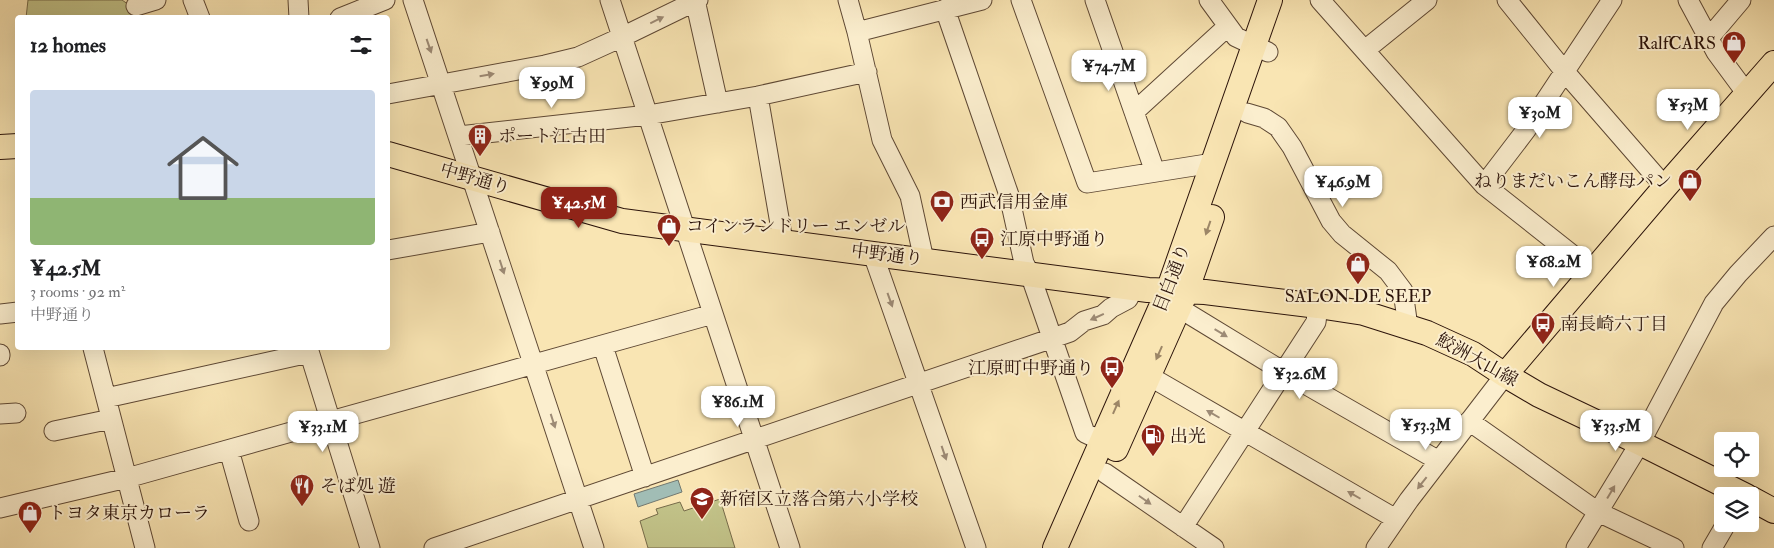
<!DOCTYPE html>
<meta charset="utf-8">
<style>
:root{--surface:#fff;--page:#f2f2f2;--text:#202124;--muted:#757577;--line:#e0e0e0;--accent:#8f2418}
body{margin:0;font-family:"IM FELL Double Pica","Noto Serif JP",serif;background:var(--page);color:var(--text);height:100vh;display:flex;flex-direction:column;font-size:19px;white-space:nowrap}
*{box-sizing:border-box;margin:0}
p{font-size:16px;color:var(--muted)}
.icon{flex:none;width:28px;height:28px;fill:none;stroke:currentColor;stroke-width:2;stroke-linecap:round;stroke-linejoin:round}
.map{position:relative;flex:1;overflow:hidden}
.sheet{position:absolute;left:15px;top:15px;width:375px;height:335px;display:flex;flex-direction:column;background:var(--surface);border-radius:5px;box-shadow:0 5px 20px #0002}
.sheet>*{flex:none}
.controls{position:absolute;left:1714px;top:432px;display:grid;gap:10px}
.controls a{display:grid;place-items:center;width:45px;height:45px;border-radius:5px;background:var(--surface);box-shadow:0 5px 20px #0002;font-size:25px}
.price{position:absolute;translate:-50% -42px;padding:0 11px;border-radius:10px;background:#fff;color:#222;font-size:16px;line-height:32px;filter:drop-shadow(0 1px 2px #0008)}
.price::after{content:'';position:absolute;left:50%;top:30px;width:15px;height:11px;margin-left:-8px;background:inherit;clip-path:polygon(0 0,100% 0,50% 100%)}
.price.selected{background:var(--accent);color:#fff}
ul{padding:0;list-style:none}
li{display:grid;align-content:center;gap:10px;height:265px;padding:0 15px}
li+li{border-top:1px solid var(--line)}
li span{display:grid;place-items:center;height:155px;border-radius:5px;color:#555}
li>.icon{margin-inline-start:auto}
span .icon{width:90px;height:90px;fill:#fffc;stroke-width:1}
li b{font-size:21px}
h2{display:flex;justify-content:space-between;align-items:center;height:60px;padding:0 15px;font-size:21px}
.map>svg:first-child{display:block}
</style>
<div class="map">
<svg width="1774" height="548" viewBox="0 0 1774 548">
<rect width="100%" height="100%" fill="#f9e5b3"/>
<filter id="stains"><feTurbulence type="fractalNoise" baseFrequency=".004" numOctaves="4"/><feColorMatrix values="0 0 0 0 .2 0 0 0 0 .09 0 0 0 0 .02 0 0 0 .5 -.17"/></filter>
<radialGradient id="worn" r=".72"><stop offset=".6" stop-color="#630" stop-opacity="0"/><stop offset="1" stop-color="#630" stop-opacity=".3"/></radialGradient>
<path fill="#c2c389" stroke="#766b4a" d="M28,0H122L132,7L131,17L26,18Z
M720,499L735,548H648L640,521L658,514L656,509L680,502L684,511Z"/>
<path fill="#a1bdb5" stroke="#727971" d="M678,480L682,492L638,507L634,494Z"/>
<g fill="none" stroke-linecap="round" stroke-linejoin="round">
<defs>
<path id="minor" d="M193,0L200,18
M298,0L299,18
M413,0L594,548
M610,0L790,548
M695,0L718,103
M848,0L857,32L882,140L910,196L924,260
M1021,0L1087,183L1213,163
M1095,0L1155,172
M1209,0L1236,37L1268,52
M1320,0L1484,185L1594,272
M1507,0L1565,72L1665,187
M1688,0L1716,52L1747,94
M136,6L156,0
M945,9L1009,195L1024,263L1030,274L1085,433L1102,441
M340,18L385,0
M857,32L982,0
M1708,39L1741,0
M1365,50L1427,0
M388,94L545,65L578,57L622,37L698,0
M758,96L783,241
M1134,112L1228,26
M1247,113L1264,118L1278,127L1292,147L1331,221L1342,234L1388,271L1403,291L1408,327
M459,136L648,115L758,96L867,72
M1484,185L1526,130L1612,0
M388,250L490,232
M873,254L976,548
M1179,308L1284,372L1439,461
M0,314L18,312
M603,346L645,477
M93,348L145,548
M308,348L370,548
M0,354V356
M1149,376L1396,519
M106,398L309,353
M0,414L16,413
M1469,421L1598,512L1674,548
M54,431L111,419
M229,450L249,521
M1105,473L1214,548
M0,508L127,478L713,314
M1183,527L1316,322L1318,306
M434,548L1053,338L1070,332L1084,321L1103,315L1111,308L1128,299L1134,288
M1376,548L1409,500L1505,375
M1576,548L1640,443L1714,303L1738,274L1774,236
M1712,548L1726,524"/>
<path id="major" d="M0,147L18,146
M388,154L622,221L1148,290L1205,292L1318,306L1364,313L1427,333L1473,354L1505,375L1539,395L1640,443L1746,496
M1505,375L1665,187L1774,63
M1116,449L1186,292L1212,217
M1750,498L1774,511
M1055,548L1168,291L1270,0"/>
</defs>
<use href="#minor" stroke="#5e4834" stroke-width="21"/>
<use href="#major" stroke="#2b130a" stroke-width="26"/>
<use href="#minor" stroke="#fbeece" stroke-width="19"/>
<use href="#major" stroke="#f9e5b3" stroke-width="24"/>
</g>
<defs><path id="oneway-solid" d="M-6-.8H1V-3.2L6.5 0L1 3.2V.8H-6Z" transform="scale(1.25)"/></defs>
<g fill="#9d8b76">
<use href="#oneway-solid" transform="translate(657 20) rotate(-26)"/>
<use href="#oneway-solid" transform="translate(429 46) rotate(71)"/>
<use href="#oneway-solid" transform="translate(487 75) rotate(-10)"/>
<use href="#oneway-solid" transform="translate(502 267) rotate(72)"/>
<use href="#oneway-solid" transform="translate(890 300) rotate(70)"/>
<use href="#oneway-solid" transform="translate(1097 317) rotate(156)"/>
<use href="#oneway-solid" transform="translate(1221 333) rotate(31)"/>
<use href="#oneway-solid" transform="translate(1213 414) rotate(-150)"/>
<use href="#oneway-solid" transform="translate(553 421) rotate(72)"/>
<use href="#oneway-solid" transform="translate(944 453) rotate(71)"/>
<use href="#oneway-solid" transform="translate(1422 483) rotate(128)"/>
<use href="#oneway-solid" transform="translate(1611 492) rotate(-59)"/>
<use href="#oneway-solid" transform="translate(1354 495) rotate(-150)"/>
<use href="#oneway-solid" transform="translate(1145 500) rotate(35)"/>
</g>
<g fill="#9c8667">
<use href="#oneway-solid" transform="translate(1208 228) rotate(109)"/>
<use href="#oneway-solid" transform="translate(1159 353) rotate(114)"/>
<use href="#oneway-solid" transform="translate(1116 407) rotate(-66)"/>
</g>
<defs>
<symbol id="shop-pin" viewBox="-11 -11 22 30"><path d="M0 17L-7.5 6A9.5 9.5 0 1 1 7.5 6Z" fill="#8f2418" stroke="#fbeece"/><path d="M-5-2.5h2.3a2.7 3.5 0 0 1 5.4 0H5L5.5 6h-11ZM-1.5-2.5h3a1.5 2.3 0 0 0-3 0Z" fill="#fff"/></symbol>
<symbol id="building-pin" viewBox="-11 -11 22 30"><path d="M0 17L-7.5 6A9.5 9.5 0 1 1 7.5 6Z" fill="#8f2418" stroke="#fbeece"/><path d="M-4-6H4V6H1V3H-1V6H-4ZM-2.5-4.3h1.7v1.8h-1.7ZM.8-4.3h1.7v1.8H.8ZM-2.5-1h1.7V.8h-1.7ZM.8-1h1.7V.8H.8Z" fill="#fff"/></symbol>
<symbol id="bank-pin" viewBox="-11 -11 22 30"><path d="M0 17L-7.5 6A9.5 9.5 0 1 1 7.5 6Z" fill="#8f2418" stroke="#fbeece"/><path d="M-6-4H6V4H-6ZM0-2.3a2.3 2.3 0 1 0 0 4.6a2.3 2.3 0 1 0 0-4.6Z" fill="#fff"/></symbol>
<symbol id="bus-pin" viewBox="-11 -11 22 30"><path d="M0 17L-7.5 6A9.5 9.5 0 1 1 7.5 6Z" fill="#8f2418" stroke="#fbeece"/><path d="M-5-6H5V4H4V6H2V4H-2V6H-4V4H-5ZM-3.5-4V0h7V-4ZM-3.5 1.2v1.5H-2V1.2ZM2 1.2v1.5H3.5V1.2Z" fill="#fff"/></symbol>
<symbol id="fuel-pin" viewBox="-11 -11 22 30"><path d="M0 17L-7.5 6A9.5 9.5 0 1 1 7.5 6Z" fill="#8f2418" stroke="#fbeece"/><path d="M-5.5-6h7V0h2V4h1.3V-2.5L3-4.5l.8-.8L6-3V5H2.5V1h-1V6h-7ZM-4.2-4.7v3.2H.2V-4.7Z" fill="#fff"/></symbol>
<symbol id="restaurant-pin" viewBox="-11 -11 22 30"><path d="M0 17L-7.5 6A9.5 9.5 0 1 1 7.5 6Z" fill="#8f2418" stroke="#fbeece"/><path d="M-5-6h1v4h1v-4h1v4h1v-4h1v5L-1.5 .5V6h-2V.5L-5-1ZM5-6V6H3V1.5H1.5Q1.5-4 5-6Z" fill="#fff"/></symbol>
<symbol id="school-pin" viewBox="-11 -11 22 30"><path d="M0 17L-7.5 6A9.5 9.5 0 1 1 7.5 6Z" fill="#8f2418" stroke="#fbeece"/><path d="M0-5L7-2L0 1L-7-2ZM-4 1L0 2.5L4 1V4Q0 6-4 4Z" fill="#fff"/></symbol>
</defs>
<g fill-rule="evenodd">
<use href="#shop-pin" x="1720" y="29" width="28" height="38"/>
<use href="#building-pin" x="466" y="122" width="28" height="38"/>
<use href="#shop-pin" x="1676" y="167" width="28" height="38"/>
<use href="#bank-pin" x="928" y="188" width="28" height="38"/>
<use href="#shop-pin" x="655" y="212" width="28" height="38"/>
<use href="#bus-pin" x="968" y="225" width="28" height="38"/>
<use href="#shop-pin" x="1344" y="250" width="28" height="38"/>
<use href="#bus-pin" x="1529" y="310" width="28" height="38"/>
<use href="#bus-pin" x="1098" y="354" width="28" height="38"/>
<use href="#fuel-pin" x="1139" y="422" width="28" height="38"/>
<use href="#restaurant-pin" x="288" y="472" width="28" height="38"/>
<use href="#school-pin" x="688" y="485" width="28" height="38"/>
<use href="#shop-pin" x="16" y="499" width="28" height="38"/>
</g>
<g text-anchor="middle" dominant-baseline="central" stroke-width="4" stroke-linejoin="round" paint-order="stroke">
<g font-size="18" fill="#2b130a" stroke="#fbeece" text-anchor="start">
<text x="1716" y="43" text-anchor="end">RalfCARS</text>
<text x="498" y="136">ポート江古田</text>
<text x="1672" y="181" text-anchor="end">ねりまだいこん酵母パン</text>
<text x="960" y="202">西武信用金庫</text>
<text x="686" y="226">コインランドリー エンゼル</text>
<text x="1000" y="239">江原中野通り</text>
<text x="1358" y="296" text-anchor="middle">SALON DE SEEP</text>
<text x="1560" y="324">南長崎六丁目</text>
<text x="1094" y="368" text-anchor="end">江原町中野通り</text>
<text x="1170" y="436">出光</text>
<text x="320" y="486">そば処 遊</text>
<text x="720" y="499">新宿区立落合第六小学校</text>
<text x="48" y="513">トヨタ東京カローラ</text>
</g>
<g font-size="18" fill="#2b130a" stroke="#fbeece">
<text transform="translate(475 179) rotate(16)">中野通り</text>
<text transform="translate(887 255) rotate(7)">中野通り</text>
<text transform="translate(1172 278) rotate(-69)">目白通り</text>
<text transform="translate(1477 360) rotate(29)">鮫洲大山線</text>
</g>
</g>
<rect width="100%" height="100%" filter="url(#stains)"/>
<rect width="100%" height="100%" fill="url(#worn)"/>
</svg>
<div class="controls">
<a><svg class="icon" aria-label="locate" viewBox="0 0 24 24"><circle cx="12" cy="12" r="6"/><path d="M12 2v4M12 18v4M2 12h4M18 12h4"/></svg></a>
<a><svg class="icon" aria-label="layers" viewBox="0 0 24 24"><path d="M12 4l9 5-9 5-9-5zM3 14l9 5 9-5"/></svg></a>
</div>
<b class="price" style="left:1109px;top:92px">¥74.7M</b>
<b class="price" style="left:552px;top:109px">¥99M</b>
<b class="price" style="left:1688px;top:131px">¥53M</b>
<b class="price" style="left:1540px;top:139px">¥30M</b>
<b class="price" style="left:1343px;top:208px">¥46.9M</b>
<b class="price selected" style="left:579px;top:229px">¥42.5M</b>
<b class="price" style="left:1554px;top:288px">¥68.2M</b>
<b class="price" style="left:1300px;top:400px">¥32.6M</b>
<b class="price" style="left:738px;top:428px">¥86.1M</b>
<b class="price" style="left:1426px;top:451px">¥53.3M</b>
<b class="price" style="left:1616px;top:452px">¥33.5M</b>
<b class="price" style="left:323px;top:453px">¥33.1M</b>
<section class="sheet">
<h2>12 homes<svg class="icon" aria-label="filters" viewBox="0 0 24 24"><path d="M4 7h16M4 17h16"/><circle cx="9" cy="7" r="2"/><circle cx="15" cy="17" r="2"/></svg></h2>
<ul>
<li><span style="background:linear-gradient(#c9d6e8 70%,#8fb573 0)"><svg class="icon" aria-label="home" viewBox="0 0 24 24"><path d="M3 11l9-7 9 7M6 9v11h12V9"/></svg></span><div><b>¥42.5M</b><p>3 rooms · 92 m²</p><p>中野通り</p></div></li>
</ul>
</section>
</div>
